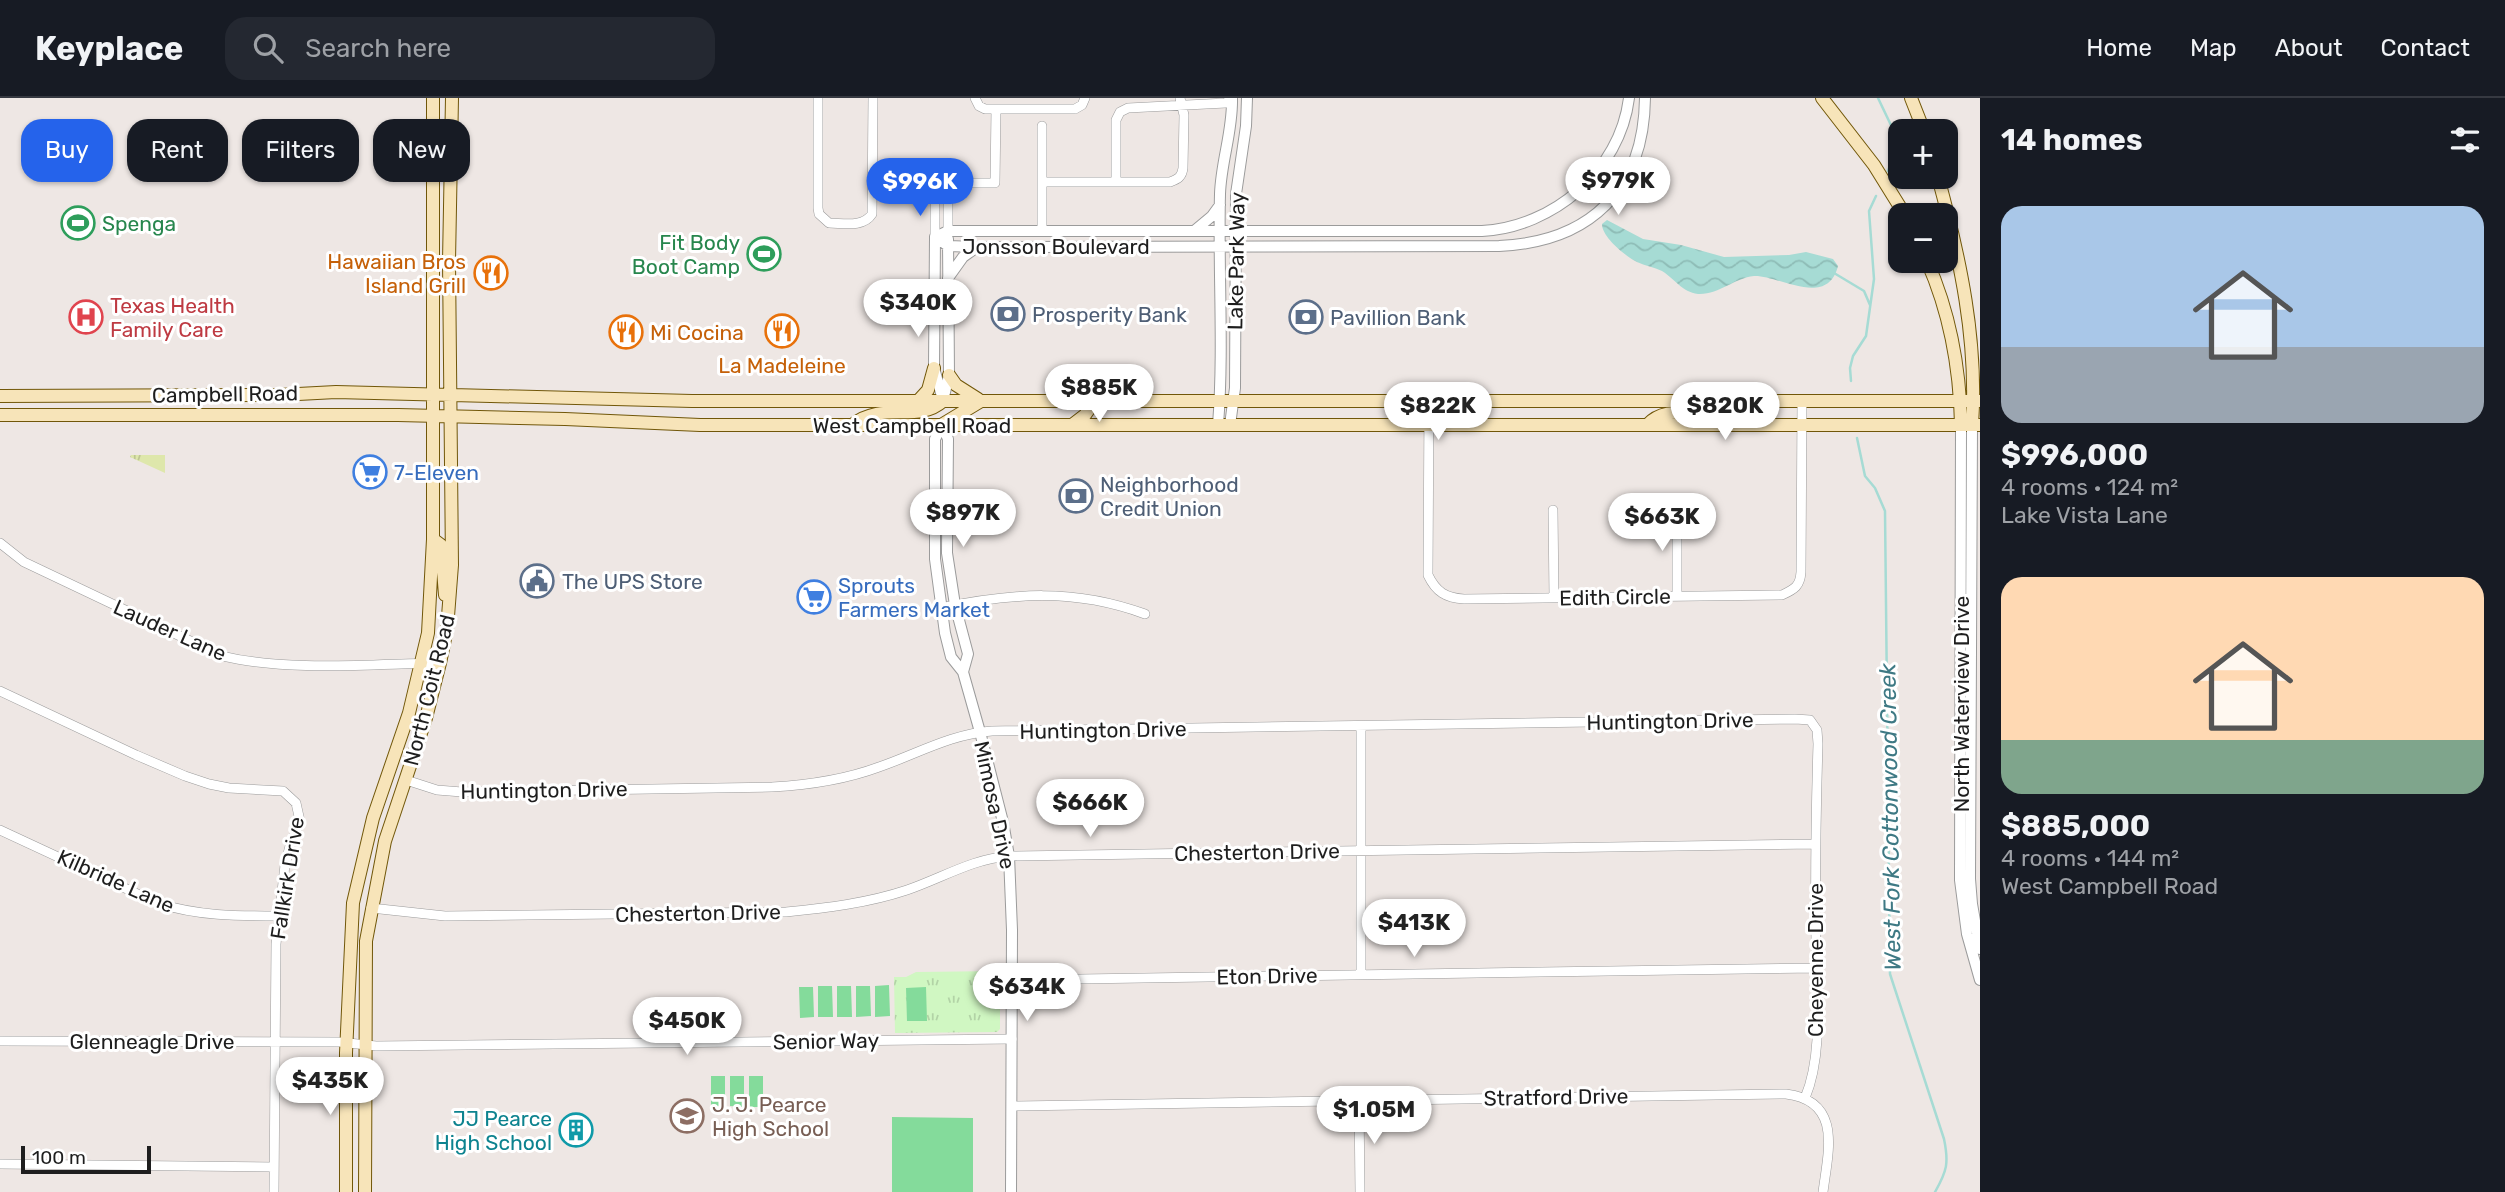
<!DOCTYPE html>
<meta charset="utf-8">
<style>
:root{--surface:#171b24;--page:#242831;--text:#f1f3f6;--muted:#9ea1a6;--line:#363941;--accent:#2563eb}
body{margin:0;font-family:Rubik,sans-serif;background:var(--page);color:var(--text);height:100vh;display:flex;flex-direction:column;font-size:26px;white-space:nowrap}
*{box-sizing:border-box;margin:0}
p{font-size:23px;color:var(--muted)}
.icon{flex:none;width:38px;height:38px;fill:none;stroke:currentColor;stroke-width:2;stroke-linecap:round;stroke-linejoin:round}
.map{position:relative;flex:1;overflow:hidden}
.sheet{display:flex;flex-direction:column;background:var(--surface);width:525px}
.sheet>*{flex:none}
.banner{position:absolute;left:21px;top:21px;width:665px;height:63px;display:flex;gap:14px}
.tools{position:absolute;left:1888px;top:21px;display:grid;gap:14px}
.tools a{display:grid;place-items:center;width:70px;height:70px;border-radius:14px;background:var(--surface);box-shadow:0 2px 5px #0004;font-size:35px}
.scale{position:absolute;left:21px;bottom:18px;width:130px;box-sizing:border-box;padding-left:7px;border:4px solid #1e1e1e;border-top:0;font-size:19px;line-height:24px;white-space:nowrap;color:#1e1e1e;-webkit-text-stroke:5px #fff;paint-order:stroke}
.price{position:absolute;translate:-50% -60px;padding:0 16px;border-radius:24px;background:#fff;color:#222;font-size:23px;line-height:46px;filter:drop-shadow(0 2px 4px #0008)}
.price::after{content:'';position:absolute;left:50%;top:42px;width:21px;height:16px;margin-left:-10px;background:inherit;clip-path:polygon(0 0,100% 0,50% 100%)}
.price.on{background:var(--accent);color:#fff}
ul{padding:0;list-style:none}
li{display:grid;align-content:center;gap:14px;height:371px;padding:0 21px}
li span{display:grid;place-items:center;height:217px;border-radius:21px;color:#555}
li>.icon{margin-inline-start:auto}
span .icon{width:126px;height:126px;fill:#fffc;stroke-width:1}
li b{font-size:30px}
h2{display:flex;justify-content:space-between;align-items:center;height:84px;padding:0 21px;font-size:30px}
.pill{padding:0 24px;border-radius:21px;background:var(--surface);box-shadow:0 2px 5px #0004;font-size:24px;line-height:63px}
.pill.on{background:var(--accent);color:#fff}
header{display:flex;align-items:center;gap:42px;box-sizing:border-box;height:98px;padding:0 35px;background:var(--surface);border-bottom:2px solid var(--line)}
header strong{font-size:33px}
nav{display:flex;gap:38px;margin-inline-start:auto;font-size:24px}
.search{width:490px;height:63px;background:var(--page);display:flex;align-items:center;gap:18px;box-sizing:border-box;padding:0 24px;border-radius:21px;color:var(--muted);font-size:26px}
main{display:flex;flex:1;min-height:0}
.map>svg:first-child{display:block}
</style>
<header>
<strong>Keyplace</strong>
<div class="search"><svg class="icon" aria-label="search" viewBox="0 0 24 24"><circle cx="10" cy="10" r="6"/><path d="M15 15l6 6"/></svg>Search here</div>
<nav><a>Home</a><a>Map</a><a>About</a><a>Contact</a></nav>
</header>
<main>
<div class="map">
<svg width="1980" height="1094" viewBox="0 0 1980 1094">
<defs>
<pattern id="grass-tufts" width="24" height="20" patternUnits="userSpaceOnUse" patternTransform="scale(1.75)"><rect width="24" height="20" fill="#dee7ab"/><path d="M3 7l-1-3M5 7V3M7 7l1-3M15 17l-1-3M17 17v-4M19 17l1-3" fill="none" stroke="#bec693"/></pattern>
<pattern id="park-tufts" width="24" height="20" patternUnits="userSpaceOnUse" patternTransform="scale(1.75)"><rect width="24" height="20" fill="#d0f7c2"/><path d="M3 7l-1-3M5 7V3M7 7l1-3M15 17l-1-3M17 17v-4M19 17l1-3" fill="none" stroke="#b2d3a6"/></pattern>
<pattern id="water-waves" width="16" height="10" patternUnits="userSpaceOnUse" patternTransform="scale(1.75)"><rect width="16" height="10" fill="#a6dbd4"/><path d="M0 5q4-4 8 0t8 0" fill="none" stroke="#8ebcb6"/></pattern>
</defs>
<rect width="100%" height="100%" fill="#eee7e4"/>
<path fill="url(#grass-tufts)" d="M131,357H165V375L130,359Z"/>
<path fill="url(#park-tufts)" d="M1000,873V931L997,934L895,935L894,879H906L916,874Z"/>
<path fill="#84db9b" d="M889,887L890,918L875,919V888Z
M818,888H832L833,919H818Z
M837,888H851L852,919H837Z
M856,888H870L871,918L856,919Z
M799,889H813L814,919L800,920Z
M926,889L927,923H907L906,890Z
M711,978H725V1008H711Z
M730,978H744V1009L730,1008Z
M749,978H763V1009H749Z
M892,1019L973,1020V1094H892Z"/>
<path fill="url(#water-waves)" d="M1607,122L1643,141L1681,147L1724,159L1789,157L1806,154L1833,161L1838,168C1827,211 1779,177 1754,178C1734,180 1719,197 1698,196C1682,194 1675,181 1662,173C1654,169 1645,168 1637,164C1625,158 1602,139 1602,126Z"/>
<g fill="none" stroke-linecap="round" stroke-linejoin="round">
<path stroke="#a6dbd4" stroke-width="2.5" d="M1878,0L1899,44L1888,73
M1834,175L1864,193L1870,207
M1851,283L1850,270L1853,258L1866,238L1874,181L1869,113L1876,98
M1857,340L1865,378L1875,390L1885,413L1890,876L1944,1041C1949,1065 1947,1073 1935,1094"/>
<defs>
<path id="minor" d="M818,0V110L819,116L829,125C843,125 863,130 872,116L873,0
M975,0L979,8L985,11H1075L1082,7L1085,0
M1042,84H1170C1178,81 1182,79 1183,70L1184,17L1180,0
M1116,84V22L1120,14L1128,10L1226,5L1231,0
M948,85V133
M873,91H935L948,85H995L996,11
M935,91V139
M1042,133V28
M1429,303L1428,477C1436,494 1446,500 1464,501L1782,497C1795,491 1800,488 1801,474L1802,302
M1553,412L1554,500
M0,445L24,464L222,558C288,574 372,566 440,565
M1677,498V412
M940,510C1012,495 1074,490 1145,516
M0,593L136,657L185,678L209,686L229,690L283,693L296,705L300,723L290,748L285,767L276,846L274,1094
M1361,628V877
M406,682L437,692L462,694L772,689C809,687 844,682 879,669C917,656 951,636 992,633L1795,621L1810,622L1817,632L1818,646C1816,712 1815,779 1816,845C1816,894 1824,955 1805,1000
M0,732L157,805C198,818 236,818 278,818
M371,810L445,818L786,814C827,810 868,805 907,792C942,780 972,761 1009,758L1815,746
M1012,882L1816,870
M0,943L339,944L376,948L1012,941
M1359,1001L1360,1094
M1012,1008L1786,996C1843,1003 1828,1054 1823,1094
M0,1066L274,1069"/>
<path id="tertiary" d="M1194,133L1212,118L1220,107
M935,139L948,148L977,149L1499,148C1590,144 1644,92 1645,0
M935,139L948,133H1482C1553,129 1620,73 1629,0
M935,139L934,270L943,302
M948,180L963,159L977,149
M943,303L949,277L948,141
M942,327L935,341V461L945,535L951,559L963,574L980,634L1003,724L1009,758L1012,832L1011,1094
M942,327L948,341L947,455L955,507L968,556L963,574
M1218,327C1224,250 1218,173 1220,96C1221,63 1233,33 1232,0
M1230,327L1235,290L1236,96L1246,28L1247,0
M1961,327L1960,782L1967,836L1980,882
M1972,327L1970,781L1972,806L1980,851"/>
<path id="secondary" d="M1822,0L1874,67L1905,117
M1911,0L1924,33
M1938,79C1960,160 1978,243 1972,327
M1927,163C1950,215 1960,270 1961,327
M949,277L956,287L978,301
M0,298L279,297L336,294L692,303H1980
M918,303L928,292L934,270
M0,317H398L565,321L700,327H1980
M943,326L981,303
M852,327C884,302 917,326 943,303
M1072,327L1085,317L1095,303
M1647,327C1662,311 1681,315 1701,315L1706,309V303
M433,441L441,447L445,497
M346,1094V955L353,805L373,720L409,615L428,535L433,441V0
M365,1094L366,843L385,743L426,620L440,565L447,531L452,467L449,163L452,0"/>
</defs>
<use href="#minor" stroke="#9b9b9b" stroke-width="10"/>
<use href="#tertiary" stroke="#9b9b9b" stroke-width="12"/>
<use href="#secondary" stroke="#715709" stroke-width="14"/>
<use href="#minor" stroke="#fff" stroke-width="9"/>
<use href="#tertiary" stroke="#fff" stroke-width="10"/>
<use href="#secondary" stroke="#f7e4b9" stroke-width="12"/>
</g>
<defs>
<symbol id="stadium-ring" viewBox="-11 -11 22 22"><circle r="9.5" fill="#fff" stroke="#2e9e5b" stroke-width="1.5"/><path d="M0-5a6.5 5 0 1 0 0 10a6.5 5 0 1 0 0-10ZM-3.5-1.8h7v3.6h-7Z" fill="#2e9e5b"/></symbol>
<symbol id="restaurant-ring" viewBox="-11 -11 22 22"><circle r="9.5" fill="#fff" stroke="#e8710a" stroke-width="1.5"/><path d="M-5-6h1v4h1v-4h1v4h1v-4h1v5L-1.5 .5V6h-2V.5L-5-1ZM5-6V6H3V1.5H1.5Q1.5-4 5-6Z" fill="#e8710a"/></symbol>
<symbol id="bank-ring" viewBox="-11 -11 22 22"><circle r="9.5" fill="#fff" stroke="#5c6f8a" stroke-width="1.5"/><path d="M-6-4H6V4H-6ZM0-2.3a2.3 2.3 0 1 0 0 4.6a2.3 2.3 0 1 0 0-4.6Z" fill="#5c6f8a"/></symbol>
<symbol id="hospital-ring" viewBox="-11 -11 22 22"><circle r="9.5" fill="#fff" stroke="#e0444e" stroke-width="1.5"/><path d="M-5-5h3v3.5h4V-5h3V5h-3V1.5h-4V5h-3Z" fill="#e0444e"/></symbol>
<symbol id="supermarket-ring" viewBox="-11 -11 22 22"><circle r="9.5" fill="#fff" stroke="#3f7fe0" stroke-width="1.5"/><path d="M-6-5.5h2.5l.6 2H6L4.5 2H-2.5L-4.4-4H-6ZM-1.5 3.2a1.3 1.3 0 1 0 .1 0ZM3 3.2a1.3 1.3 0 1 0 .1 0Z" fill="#3f7fe0"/></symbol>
<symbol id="civic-ring" viewBox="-11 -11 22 22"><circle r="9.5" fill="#fff" stroke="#5c6f8a" stroke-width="1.5"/><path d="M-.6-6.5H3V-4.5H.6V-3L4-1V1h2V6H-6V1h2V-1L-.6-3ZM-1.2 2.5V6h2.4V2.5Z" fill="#5c6f8a"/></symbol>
<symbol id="school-ring" viewBox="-11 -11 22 22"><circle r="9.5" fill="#fff" stroke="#8d6e63" stroke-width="1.5"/><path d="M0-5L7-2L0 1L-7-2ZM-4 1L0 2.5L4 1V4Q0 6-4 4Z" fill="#8d6e63"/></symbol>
<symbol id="building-ring" viewBox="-11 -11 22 22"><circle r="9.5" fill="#fff" stroke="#0f9aa8" stroke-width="1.5"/><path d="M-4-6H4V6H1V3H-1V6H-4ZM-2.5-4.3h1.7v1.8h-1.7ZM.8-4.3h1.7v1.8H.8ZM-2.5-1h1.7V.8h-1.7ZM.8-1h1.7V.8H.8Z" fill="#0f9aa8"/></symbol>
</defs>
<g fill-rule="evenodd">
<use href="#stadium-ring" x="59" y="106" width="38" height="38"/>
<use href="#stadium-ring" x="745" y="137" width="38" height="38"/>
<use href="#restaurant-ring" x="472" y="156" width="38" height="38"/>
<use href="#bank-ring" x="989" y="197" width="38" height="38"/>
<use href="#hospital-ring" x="67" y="200" width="38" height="38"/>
<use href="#bank-ring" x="1287" y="200" width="38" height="38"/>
<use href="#restaurant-ring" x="763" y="214" width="38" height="38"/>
<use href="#restaurant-ring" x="607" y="215" width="38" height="38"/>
<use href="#supermarket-ring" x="351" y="355" width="38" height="38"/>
<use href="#bank-ring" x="1057" y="379" width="38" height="38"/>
<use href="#civic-ring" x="518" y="464" width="38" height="38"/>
<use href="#supermarket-ring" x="795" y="480" width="38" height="38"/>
<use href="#school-ring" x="668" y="999" width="38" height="38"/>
<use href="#building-ring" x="557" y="1013" width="38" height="38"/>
</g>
<g text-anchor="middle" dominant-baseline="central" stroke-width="6" stroke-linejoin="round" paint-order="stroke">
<g font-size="21" fill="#27864d" stroke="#fff" text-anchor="start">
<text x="102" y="125">Spenga</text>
<text x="740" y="144" text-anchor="end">Fit Body<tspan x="740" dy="24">Boot Camp</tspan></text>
</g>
<g font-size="21" fill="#1e1e1e" stroke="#fff">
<text x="1056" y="148">Jonsson Boulevard</text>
<text transform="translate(1236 163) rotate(-89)">Lake Park Way</text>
<text transform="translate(225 296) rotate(-1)">Campbell Road</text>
<text x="912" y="327">West Campbell Road</text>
<text transform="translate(1615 499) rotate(-1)">Edith Circle</text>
<text transform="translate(170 532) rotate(24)">Lauder Lane</text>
<text transform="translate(429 592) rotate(-76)">North Coit Road</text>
<text transform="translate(1961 606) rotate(-90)">North Waterview Drive</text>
<text transform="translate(1670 623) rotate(-1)">Huntington Drive</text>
<text transform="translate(1103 632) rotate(-1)">Huntington Drive</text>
<text transform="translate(544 692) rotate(-1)">Huntington Drive</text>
<text transform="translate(995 707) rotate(78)">Mimosa Drive</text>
<text transform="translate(1257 754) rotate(-1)">Chesterton Drive</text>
<text transform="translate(287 780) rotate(-81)">Fallkirk Drive</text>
<text transform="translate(116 783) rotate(24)">Kilbride Lane</text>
<text transform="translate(698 815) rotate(-1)">Chesterton Drive</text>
<text transform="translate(1815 862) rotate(-90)">Cheyenne Drive</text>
<text transform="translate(1267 878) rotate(-1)">Eton Drive</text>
<text x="152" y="943">Glenneagle Drive</text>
<text transform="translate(826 943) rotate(-1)">Senior Way</text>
<text transform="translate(1556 999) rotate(-1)">Stratford Drive</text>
</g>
<g font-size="21" fill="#c56008" stroke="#fff" text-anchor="end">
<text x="466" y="163">Hawaiian Bros<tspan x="466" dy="24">Island Grill</tspan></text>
<text x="650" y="234" text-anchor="start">Mi Cocina</text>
<text x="782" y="267" text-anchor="middle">La Madeleine</text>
</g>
<g font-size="21" fill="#be3a42" stroke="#fff" text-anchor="start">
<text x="110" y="207">Texas Health<tspan x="110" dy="24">Family Care</tspan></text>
</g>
<g font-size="21" fill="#4e5e75" stroke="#fff" text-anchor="start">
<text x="1032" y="216">Prosperity Bank</text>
<text x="1330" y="219">Pavillion Bank</text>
<text x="1100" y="386">Neighborhood<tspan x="1100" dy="24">Credit Union</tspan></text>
<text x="562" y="483">The UPS Store</text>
</g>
<g font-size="21" fill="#366cbe" stroke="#fff" text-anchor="start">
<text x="394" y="374">7-Eleven</text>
<text x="838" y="487">Sprouts<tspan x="838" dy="24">Farmers Market</tspan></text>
</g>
<g font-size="21" fill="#785e54" stroke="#fff" text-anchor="start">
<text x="712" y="1006">J. J. Pearce<tspan x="712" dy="24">High School</tspan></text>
</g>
<g font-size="21" fill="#0d838f" stroke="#fff" text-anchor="end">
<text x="552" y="1020">JJ Pearce<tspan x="552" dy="24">High School</tspan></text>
</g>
<g font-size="23" font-style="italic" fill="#3e7984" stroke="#fff">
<text transform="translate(1890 719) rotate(-91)">West Fork Cottonwood Creek</text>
</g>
</g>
</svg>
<div class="tools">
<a>+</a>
<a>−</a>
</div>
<div class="scale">100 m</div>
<b class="price" style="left:1618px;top:119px">$979K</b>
<b class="price on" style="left:920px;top:120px">$996K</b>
<b class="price" style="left:918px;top:241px">$340K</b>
<b class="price" style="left:1099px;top:326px">$885K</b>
<b class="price" style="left:1438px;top:344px">$822K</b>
<b class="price" style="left:1725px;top:344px">$820K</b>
<b class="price" style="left:963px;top:451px">$897K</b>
<b class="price" style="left:1662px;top:455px">$663K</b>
<b class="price" style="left:1090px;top:741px">$666K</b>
<b class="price" style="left:1414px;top:861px">$413K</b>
<b class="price" style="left:1027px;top:925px">$634K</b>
<b class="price" style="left:687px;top:959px">$450K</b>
<b class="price" style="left:330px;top:1019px">$435K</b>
<b class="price" style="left:1374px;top:1048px">$1.05M</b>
<div class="banner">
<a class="pill on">Buy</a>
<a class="pill">Rent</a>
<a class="pill">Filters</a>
<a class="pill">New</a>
</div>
</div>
<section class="sheet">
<h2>14 homes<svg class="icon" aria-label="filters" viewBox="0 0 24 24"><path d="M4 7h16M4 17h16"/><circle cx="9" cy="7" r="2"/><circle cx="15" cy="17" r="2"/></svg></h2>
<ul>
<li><span style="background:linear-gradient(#a9c7e8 65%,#9aa5b1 0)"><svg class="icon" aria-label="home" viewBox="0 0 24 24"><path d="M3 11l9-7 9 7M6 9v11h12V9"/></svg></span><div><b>$996,000</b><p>4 rooms · 124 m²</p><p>Lake Vista Lane</p></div></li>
<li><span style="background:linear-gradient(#ffd9b3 75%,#7fa58c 0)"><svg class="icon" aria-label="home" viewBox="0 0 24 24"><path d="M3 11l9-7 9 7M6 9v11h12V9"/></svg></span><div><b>$885,000</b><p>4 rooms · 144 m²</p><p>West Campbell Road</p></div></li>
</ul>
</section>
</main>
